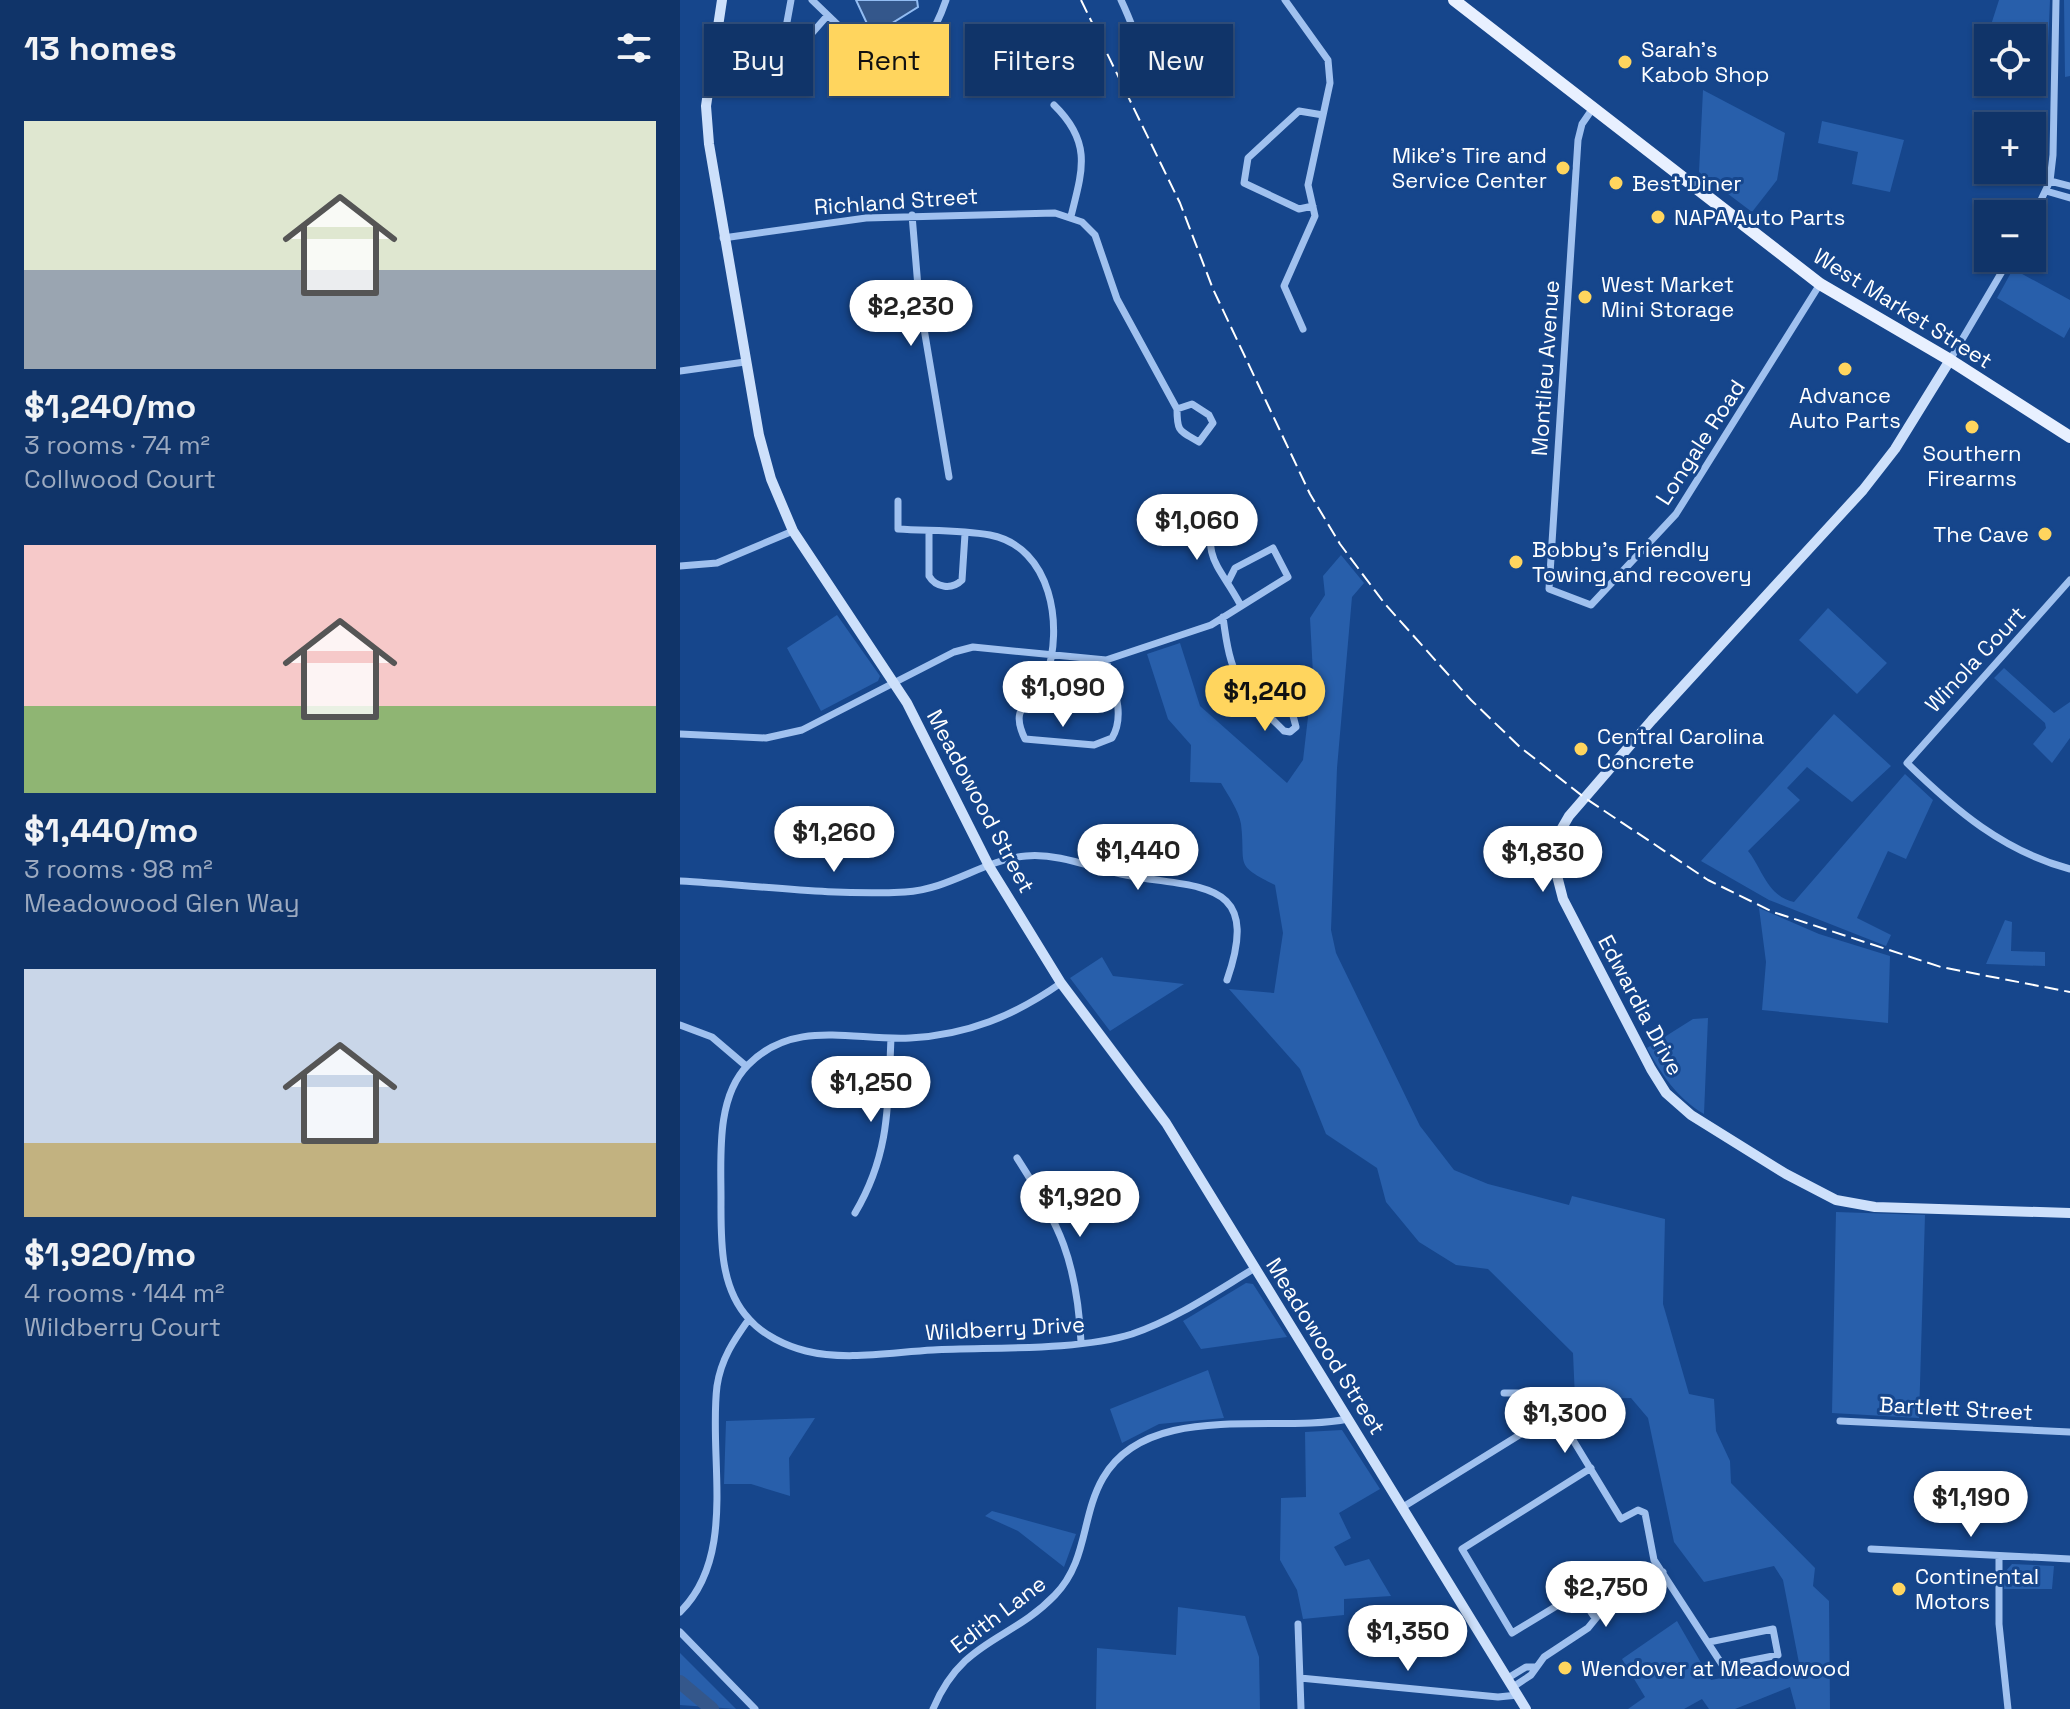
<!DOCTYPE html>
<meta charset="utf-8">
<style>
:root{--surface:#103469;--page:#193c6f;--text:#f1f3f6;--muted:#9caac0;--line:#304f7d;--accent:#ffd55e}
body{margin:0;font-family:"Space Grotesk",sans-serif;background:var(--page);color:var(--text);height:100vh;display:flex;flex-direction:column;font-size:30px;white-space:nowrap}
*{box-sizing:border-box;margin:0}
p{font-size:26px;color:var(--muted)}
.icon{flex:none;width:44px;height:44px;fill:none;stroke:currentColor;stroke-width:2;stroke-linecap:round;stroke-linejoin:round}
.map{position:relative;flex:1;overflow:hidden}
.side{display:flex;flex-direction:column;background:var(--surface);width:680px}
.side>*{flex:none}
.guide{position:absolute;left:24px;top:24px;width:760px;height:72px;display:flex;gap:16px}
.tools{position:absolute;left:1294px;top:24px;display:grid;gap:16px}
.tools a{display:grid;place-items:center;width:72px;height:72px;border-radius:0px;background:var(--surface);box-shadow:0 2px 6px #0004,0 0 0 2px var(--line);font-size:40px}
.price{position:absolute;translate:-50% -68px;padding:0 18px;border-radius:28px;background:#fff;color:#222;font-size:26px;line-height:52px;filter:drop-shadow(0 2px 4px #0008)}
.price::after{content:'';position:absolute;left:50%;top:48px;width:24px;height:18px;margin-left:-12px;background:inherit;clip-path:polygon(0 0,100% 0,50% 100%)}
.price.on{background:var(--accent);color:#111}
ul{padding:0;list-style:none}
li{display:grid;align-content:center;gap:16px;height:424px;padding:0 24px}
li span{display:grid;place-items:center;height:248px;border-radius:0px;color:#555}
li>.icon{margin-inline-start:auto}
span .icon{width:144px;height:144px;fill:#fffc;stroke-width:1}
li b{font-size:34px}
h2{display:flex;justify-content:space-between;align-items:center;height:96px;padding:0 24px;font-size:34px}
.pill{padding:0 28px;border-radius:0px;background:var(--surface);box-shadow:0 2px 6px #0004,0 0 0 2px var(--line);font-size:28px;line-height:72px}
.pill.on{background:var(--accent);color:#111}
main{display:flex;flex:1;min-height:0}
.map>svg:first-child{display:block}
</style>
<main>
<section class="side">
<h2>13 homes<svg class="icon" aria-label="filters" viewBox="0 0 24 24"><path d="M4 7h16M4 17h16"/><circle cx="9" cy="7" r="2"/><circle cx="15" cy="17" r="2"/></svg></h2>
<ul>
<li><span style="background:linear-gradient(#dfe7d0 60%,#9aa5b1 0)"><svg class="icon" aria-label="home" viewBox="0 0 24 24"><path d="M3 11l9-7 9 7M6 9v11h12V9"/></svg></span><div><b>$1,240/mo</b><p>3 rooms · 74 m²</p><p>Collwood Court</p></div></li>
<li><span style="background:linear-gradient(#f6c9c9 65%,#8fb573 0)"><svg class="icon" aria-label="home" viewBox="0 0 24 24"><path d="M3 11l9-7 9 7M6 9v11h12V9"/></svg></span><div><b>$1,440/mo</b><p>3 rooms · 98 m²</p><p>Meadowood Glen Way</p></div></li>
<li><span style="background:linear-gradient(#c9d6e8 70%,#c2b280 0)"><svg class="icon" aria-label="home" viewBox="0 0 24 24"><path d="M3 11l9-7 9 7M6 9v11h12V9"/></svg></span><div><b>$1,920/mo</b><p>4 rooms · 144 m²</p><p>Wildberry Court</p></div></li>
</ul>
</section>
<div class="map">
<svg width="1390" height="1709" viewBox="0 0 1390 1709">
<rect width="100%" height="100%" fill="#16468c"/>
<path fill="#285fab" d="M1319,0H1370L1367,70L1352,67V38H1308V58L1301,56Z
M1384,0H1390V76L1385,77Z
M1023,90L1105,133L1097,180L1072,212L1019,172Z
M1142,121L1224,140L1210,192L1172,184L1178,152L1138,143Z
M1333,269L1390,300V327L1384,338L1317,298Z
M661,555L684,583L672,597L657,768L651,930L656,953L740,1126L774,1170L808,1184L889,1205L892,1196L985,1219L983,1304L1009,1394L1034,1399L1036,1431L1050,1461L1051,1483L1135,1568L1133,1586L1149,1601L1150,1709H1116L1110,1687L1055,1709H1029L1022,1699L1004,1709H948L965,1697L942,1659L997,1621L1031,1680L1119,1663L1103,1580L1094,1566L1024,1582L994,1542L968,1418L951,1398L895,1399L893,1353L808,1269L776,1265L739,1242L706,1202L697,1168L646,1134L620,1069L549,989L594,993L603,933L595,885C553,864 566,866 561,824C559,811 548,795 541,783L510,782L511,745L488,719L467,654L500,643L520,706L607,783L623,760L633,674L630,618L645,595L643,576Z
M1148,608L1207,663L1177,694L1119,640Z
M157,615L200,676L198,681L141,711L107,648Z
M1324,668L1374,713L1390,702V738L1372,763L1353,744L1366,728L1365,723L1314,678Z
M1154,714L1211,766L1172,802L1127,767L1107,788L1120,800L1068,851C1082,868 1087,896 1114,902L1225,774L1253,800L1226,859L1208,851L1177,918L1211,935L1206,946L1089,900L1021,861Z
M1079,908L1139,934L1210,956L1208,1023L1082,1010L1086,962Z
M1325,920L1332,922L1331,951L1365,952V966L1306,964Z
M422,957L433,976L504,984L430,1031L390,978Z
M1028,1018L1024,1114C997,1098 982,1075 967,1048L1013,1019Z
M1156,1212L1245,1215L1239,1418L1152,1413Z
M566,1283L573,1284L607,1337L521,1349L503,1321Z
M528,1370L544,1418L479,1424L442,1443L430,1409Z
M135,1418L109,1458L110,1496L71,1484H44L46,1421Z
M662,1430L700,1489L659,1513L671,1538L654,1547L665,1566L689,1559L711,1596L664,1599V1615L623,1619L617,1590L600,1560L601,1498L626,1497L625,1432Z
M312,1511L396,1534L384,1567L338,1531L305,1516Z
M1332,1564L1374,1566L1372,1589H1324L1325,1572Z
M498,1607L565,1616L579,1657L580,1709H416L417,1648L496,1655Z
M0,1653L56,1709L0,1705Z"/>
<path fill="#34578b" stroke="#92bcf2" stroke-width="2" d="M176,0H237L238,7L209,25L190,30Z"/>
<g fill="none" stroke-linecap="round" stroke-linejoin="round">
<path stroke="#34578b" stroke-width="14" d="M0,1682L32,1709"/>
<path stroke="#a0c1ef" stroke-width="7" d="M111,0L105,33L119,48L147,16
M132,0L184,50L210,60C244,51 255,32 266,0
M441,0C455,29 462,57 478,86L496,76C488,52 475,43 455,30
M605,0L648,60L650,83L628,185L635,216L604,286L623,329
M374,105C412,142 403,169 391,216
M913,108L902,124L898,140L869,589L911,605L996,514L1140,284
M1370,181L1390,186
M1366,191L1390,198
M633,206L619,209L564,183L568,158L619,111L643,115
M232,215L239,299L269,477
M1352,219L1370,181L1373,155L1376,0
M43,238L186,218L375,213L402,222L415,235L437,299L497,409
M1270,360L1330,258
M0,371L65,362
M512,404L529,415L533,423L519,442C499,430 497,432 497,409Z
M218,501V529C248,531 280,530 310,535C372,547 384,627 366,677C355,706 327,702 345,739L414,745L432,738C446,715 433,685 426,660
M536,512C521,558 539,565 560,604
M249,531V576C256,588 272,590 282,580L285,534
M0,566L37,563L113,531
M1390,580L1227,763C1275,810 1323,851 1390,869
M543,617C551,681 560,687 604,731L610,732L616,727L611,708L594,705L580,708
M0,734L86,738L122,730L274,652L293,647L426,660L531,625L608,577L593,548L555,568L548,582
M0,881C74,885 151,896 225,892C271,889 303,860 346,856C378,853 410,867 441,874C514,890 584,874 547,980
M381,983C334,1016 287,1035 230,1038C173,1041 114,1018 68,1065C36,1097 41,1156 41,1198C41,1238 39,1287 69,1319C83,1335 106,1346 126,1351C166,1361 213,1352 253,1350C312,1347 397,1351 452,1334C496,1319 535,1292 575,1268
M0,1025L32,1037L66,1066
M337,1158C380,1225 397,1261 401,1342
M175,1213C210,1154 208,1104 211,1038
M824,1393H855L876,1423L893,1440L941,1519L958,1510L965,1513L974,1560L1043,1666L1098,1655L1093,1629L1029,1642
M1160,1421L1390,1432
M911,1468L782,1549L832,1633L898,1593L915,1618
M723,1507L870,1416
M1191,1549L1390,1559
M1319,1556V1624L1328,1709
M0,1612C58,1555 28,1458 37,1386C41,1359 54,1340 69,1319
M618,1624L621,1709
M0,1632L75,1709
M620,1678L818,1697L838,1695
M828,1678L846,1667H855
M833,1687L851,1675L864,1657L908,1628L921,1612L983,1572
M253,1709C283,1638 330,1642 375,1595C408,1561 401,1516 423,1478C468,1400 594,1434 668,1419"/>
<path stroke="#cde0fb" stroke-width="10" d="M42,0L26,106L29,144L79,435L91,479L113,531L227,703L309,866L381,983L486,1123L846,1709
M1270,360L1215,449L1183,490L972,720L889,816L878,835L874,864L883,899L971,1069L986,1093L1011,1115L1106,1174L1156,1200L1195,1207L1390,1213"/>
<path stroke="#e8f0ff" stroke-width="12" d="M774,0L1140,284L1270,360L1390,437"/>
<path stroke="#fff" stroke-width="2" stroke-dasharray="14 6" stroke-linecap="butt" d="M401,0L500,203L533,289L630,494L660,544L705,604L791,700L840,747L905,798L1028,880L1093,912L1261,967L1390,992"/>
</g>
<g fill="#ffd55e" stroke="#16468c" stroke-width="3">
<circle cx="945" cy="62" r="8"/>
<circle cx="883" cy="168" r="8"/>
<circle cx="936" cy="183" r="8"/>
<circle cx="978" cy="217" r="8"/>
<circle cx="905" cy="297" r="8"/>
<circle cx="1165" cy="369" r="8"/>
<circle cx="1292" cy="427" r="8"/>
<circle cx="1365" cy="534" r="8"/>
<circle cx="836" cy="562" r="8"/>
<circle cx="901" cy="749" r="8"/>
<circle cx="1219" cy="1589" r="8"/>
<circle cx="885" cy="1668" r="8"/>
</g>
<g text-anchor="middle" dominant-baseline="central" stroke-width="6" stroke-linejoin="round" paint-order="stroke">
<g font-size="22" fill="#fff" stroke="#16468c" text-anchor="start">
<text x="961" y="49">Sarah's<tspan x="961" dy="25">Kabob Shop</tspan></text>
<text x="867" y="155" text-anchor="end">Mike's Tire and<tspan x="867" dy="25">Service Center</tspan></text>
<text x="952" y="183">Best Diner</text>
<text x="994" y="217">NAPA Auto Parts</text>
<text x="921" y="284">West Market<tspan x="921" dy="25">Mini Storage</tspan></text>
<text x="1165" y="395" text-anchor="middle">Advance<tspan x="1165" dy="25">Auto Parts</tspan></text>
<text x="1292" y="453" text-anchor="middle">Southern<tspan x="1292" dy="25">Firearms</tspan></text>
<text x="1349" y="534" text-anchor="end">The Cave</text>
<text x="852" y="549">Bobby's Friendly<tspan x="852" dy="25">Towing and recovery</tspan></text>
<text x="917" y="736">Central Carolina<tspan x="917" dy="25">Concrete</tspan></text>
<text x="1235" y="1576">Continental<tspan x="1235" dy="25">Motors</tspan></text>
<text x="901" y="1668">Wendover at Meadowood</text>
</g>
<g font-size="22" fill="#fff" stroke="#16468c">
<text transform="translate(216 201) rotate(-4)">Richland Street</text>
<text transform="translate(1223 308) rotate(32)">West Market Street</text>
<text transform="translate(865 368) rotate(-86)">Montlieu Avenue</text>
<text transform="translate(1020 442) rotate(-57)">Longale Road</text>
<text transform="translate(1295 659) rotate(-47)">Winola Court</text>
<text transform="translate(301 801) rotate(62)">Meadowood Street</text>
<text transform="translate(961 1005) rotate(62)">Edwardia Drive</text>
<text transform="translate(325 1328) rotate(-3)">Wildberry Drive</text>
<text transform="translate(646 1346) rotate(58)">Meadowood Street</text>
<text transform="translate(1276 1408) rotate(3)">Bartlett Street</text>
<text transform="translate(318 1614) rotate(-37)">Edith Lane</text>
</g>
</g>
</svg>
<div class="tools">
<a><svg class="icon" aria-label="locate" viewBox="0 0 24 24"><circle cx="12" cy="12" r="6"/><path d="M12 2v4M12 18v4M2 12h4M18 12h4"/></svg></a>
<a>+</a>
<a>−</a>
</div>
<b class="price" style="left:231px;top:348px">$2,230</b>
<b class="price" style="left:517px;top:562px">$1,060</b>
<b class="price" style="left:383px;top:729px">$1,090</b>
<b class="price on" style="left:585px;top:733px">$1,240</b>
<b class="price" style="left:154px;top:874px">$1,260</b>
<b class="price" style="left:458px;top:892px">$1,440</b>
<b class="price" style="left:863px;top:894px">$1,830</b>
<b class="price" style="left:191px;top:1124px">$1,250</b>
<b class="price" style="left:400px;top:1239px">$1,920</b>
<b class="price" style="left:885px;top:1455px">$1,300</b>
<b class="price" style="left:1291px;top:1539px">$1,190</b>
<b class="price" style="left:926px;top:1629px">$2,750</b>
<b class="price" style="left:728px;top:1673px">$1,350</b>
<div class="guide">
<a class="pill">Buy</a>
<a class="pill on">Rent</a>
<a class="pill">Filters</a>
<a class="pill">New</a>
</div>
</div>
</main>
